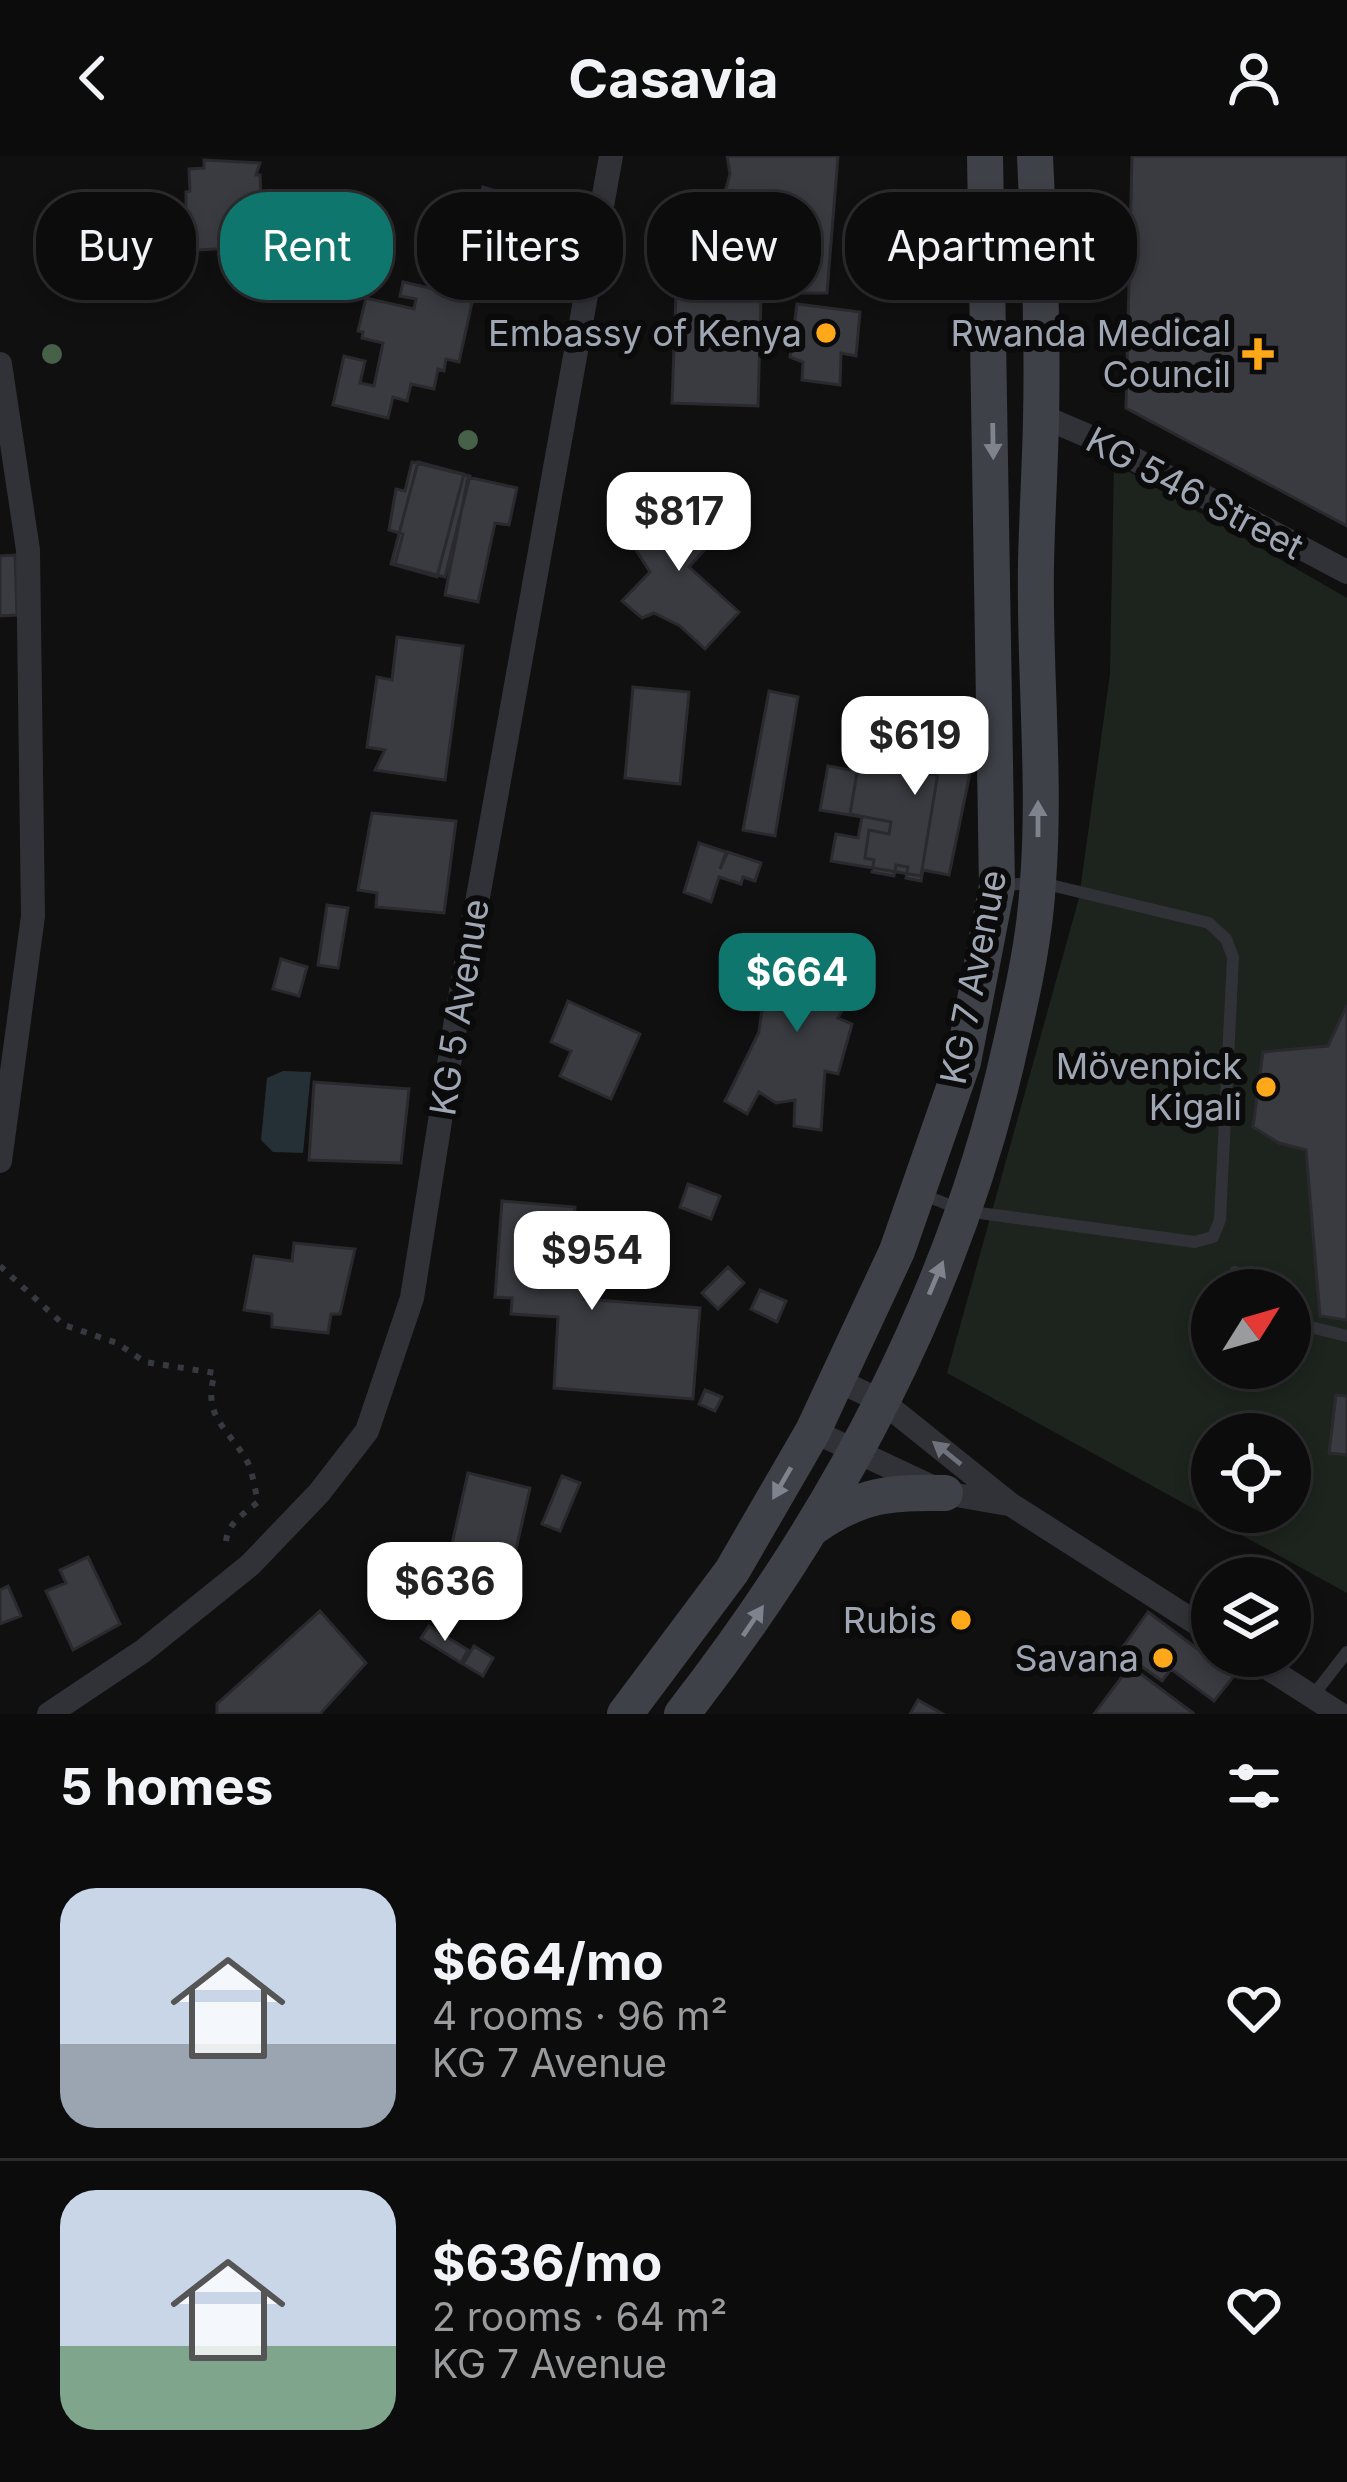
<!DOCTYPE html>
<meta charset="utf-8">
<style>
:root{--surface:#0c0c0d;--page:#151516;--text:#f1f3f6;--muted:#9a9b9d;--line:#2c2c2e;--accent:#0f766e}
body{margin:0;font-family:Inter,sans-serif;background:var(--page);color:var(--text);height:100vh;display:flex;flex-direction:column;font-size:45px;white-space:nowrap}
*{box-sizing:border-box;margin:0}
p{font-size:39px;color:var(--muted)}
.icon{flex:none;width:66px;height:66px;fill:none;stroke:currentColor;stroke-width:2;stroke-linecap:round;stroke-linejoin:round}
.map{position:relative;height:1558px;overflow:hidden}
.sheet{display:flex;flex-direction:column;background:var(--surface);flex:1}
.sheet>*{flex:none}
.hud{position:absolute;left:36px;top:36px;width:1275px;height:108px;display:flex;gap:24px}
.needle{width:78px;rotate:53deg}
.fabs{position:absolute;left:1191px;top:1113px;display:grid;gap:24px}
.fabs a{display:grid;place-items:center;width:120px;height:120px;border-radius:50%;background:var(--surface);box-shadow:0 6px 18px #0003,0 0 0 3px var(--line);font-size:60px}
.price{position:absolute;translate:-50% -102px;padding:0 27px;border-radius:24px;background:#fff;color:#222;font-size:39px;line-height:78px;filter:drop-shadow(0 3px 6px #0008)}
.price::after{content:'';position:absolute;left:50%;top:72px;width:36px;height:27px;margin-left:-18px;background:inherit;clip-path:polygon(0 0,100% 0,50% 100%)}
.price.selected{background:var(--accent);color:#fff}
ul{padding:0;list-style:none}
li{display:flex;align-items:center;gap:36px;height:300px;padding:0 60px}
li+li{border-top:3px solid var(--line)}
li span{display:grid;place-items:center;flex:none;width:336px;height:240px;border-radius:36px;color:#555}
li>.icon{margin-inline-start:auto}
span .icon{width:144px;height:144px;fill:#fffc;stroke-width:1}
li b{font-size:51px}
h2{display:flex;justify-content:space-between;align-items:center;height:144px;padding:0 60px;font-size:51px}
.pill{padding:0 42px;border-radius:48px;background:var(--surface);box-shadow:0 6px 18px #0003,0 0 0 3px var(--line);font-size:42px;line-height:108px}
.pill.selected{background:var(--accent);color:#fff}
header{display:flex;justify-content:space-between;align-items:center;height:156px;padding:0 60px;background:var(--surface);font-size:54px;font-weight:700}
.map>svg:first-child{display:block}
</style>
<header><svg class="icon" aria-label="back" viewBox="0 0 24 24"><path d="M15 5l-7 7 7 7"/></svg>Casavia<svg class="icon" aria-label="person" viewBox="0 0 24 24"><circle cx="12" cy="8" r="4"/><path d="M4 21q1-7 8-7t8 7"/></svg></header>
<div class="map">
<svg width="1347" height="1558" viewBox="0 0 1347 1558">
<rect width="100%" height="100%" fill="#101011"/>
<path fill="#1c241d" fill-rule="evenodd" d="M1114,307L1347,442V1437L947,1217L1079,742L1110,518ZM1212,1134H1290V1212H1212ZM1212,1278H1290V1356H1212Z"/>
<path fill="#252f36" d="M283,915L311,916L303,997L273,996L261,984L267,922Z"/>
<path fill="#3a3b40" stroke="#2a2a2e" stroke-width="3" d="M727,0H838L827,137H789L791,101L780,102L776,132L756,129L757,105L710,100L697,73L703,46L722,48L730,18Z
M1132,0H1347V370L1126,252Z
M204,4L260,7L256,19H260L261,44L256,45L258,69L252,72L253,91L198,94L192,63L186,65V36L190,35L189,13L204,12Z
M483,31L511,40L508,58L538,68L526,133L466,119Z
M403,126L473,142L459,206L446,203L444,215L438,213L434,233L411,228L407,245L393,241L388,262L333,249L344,200L365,205L360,227L374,230L383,187L362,182L363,176L358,175L366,142L414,153L416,143L400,140Z
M676,138L761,141L758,250L672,247Z
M797,148L860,156L856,200L841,197L840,229L802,224L803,206L790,201Z
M412,306L470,320L445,421L395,408L403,378L389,374L396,333L405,335Z
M418,306L464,318L437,421L391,408Z
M468,321L517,332L509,369L495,367L478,446L445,439Z
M704,340L710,345L703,353L724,372L689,411L739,456L705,493L680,470L654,457L642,462L622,445L650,416L623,374L648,358L659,368L672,354L683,364Z
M15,399L17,459L0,460V400Z
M397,481L463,490L445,624L375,614L385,594L367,591L377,521L392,524Z
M633,531L689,536L680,628L625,622Z
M769,535L798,541L775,680L743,674Z
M901,558L926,563L924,571L977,583L949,719L923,714L921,725L906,722L908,711L896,709L894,720L872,716L874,704L865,702L869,674L889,678L891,666L850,658L859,605L936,619L938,610L879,599L886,568L898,569Z
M868,559L887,562L892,571L944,580L921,720L831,705L836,678L858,682L862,661L820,654L828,610L850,614L858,568L867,569Z
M372,657L456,665L444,757L376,751L377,737L358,734Z
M699,687L726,696L720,713L728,696L761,707L755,725L743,721L741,728L719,721L711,746L684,736Z
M327,749L348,752L338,812L318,809Z
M771,783L798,784L797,813L817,811L830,823L843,799L864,814L838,862L852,868L838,918L825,915L821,974L794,970L795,944L776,947L759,936L747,958L725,945L759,876Z
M281,803L307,811L299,840L273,833Z
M568,845L640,878L611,943L560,920L571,895L551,886Z
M1347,849V1164L1320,1160L1306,994L1279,987L1253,971L1263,896L1328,890Z
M314,926L409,933L401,1007L309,1004Z
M688,1028L720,1040L711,1063L680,1051Z
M502,1045L575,1051L570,1119L586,1120L584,1143L700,1152L693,1243L554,1232L558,1161L511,1158L512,1142L495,1141Z
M294,1087L355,1093L340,1158H331L328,1177L272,1171V1158L244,1154L254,1100L292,1105Z
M728,1111L744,1127L718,1153L702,1137Z
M760,1134L786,1145L777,1166L751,1153Z
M705,1234L722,1241L715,1255L699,1248Z
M1336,1239L1347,1240V1299L1329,1297Z
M468,1317L530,1332L511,1415L449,1401Z
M562,1320L580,1327L560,1375L542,1368Z
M88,1401L120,1468L73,1494L46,1435L66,1427L60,1414Z
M475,1424L490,1440L469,1460L454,1445Z
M8,1430L21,1460L0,1468V1434Z
M320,1455L366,1507L320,1558H217V1548Z
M1148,1456L1234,1520L1214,1545L1171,1513L1162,1525L1120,1495Z
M429,1470L468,1494L461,1507L421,1482Z
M474,1490L493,1502L483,1520L463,1508Z
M1130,1510L1193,1557L1192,1558H1094Z
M918,1544L943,1558H910Z"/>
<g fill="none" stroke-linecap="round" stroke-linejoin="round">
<path stroke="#36393e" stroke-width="6" stroke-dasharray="6 9" stroke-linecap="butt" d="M0,1110L64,1169L117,1187L145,1206L215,1217C201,1262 230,1273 248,1307C253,1318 255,1334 258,1346C241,1360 224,1369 226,1393"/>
<path stroke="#313237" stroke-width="12" d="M921,1038L965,1055L1195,1086L1213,1081L1220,1064L1233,801L1226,783L1209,767L1038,726L999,730
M1235,1116L1259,1134
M1290,1158L1306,1170L1347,1180
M1312,1541L1347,1496"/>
<path stroke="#313237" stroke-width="24" d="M0,208L28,394L33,760L0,1005
M1041,260L1100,285L1347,416
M837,1224L883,1246L1010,1348L1212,1477
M813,1275L945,1337L1008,1348
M1249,1500L1340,1558
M49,1558L143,1495L250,1409L319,1337L367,1275L412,1142L457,858L611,0"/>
<path stroke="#3e4147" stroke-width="36" d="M815,1370C862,1338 890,1336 945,1337
M625,1558L732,1415L813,1275L897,1095L963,906L997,730L985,0
M682,1558C836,1361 957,1134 1011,887C1023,835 1035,780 1038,726C1046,621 1034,514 1036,408C1037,360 1040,312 1041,263C1043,176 1039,88 1035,0"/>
</g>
<g fill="#476048">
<circle cx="52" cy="198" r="10"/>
<circle cx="468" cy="284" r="10"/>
</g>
<defs><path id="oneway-solid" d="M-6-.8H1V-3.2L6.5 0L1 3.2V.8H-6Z" transform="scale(3)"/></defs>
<g fill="#7e838e">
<use href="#oneway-solid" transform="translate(993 285) rotate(89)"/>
<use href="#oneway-solid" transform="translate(1038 663) rotate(-90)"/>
<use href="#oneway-solid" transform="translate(936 1122) rotate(-67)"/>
<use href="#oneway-solid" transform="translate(782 1327) rotate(120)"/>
<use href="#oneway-solid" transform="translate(753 1465) rotate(-56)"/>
</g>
<use fill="#6e727c" href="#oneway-solid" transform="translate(947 1297) rotate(-141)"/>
<g fill="#ffa81a" stroke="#0b0b0c" stroke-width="4.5">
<circle cx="826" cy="177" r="12"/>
<path d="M1252 180h12v12h12v12h-12v12h-12v-12h-12v-12h12z"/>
<circle cx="1266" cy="931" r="12"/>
<circle cx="961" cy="1464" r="12"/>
<circle cx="1163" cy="1502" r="12"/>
</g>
<g text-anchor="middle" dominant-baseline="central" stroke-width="12" stroke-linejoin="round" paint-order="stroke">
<g font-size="36" fill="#a0a7b4" stroke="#0b0b0c" text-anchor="end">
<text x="802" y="177">Embassy of Kenya</text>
<text x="1231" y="177">Rwanda Medical<tspan x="1231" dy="41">Council</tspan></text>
<text x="1242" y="910">Mövenpick<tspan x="1242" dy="41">Kigali</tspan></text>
<text x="937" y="1464">Rubis</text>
<text x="1139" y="1502">Savana</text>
</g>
<g font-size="36" fill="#a0a7b4" stroke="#0b0b0c">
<text transform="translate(1195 337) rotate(28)">KG 546 Street</text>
<text transform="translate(973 821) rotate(-79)">KG 7 Avenue</text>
<text transform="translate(459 851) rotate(-81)">KG 5 Avenue</text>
</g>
</g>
</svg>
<div class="fabs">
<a><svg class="needle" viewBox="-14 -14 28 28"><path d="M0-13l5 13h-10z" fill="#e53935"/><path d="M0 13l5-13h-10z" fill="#9a9b9d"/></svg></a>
<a><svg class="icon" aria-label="locate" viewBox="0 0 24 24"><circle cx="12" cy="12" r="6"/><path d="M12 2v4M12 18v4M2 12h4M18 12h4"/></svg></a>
<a><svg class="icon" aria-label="layers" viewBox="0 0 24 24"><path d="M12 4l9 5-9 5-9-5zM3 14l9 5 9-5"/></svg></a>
</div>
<b class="price" style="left:679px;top:418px">$817</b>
<b class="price" style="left:915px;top:642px">$619</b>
<b class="price selected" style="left:797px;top:879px">$664</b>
<b class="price" style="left:592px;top:1157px">$954</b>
<b class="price" style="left:445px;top:1488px">$636</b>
<div class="hud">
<a class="pill">Buy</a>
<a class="pill selected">Rent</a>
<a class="pill">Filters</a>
<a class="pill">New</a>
<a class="pill">Apartment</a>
</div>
</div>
<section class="sheet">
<h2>5 homes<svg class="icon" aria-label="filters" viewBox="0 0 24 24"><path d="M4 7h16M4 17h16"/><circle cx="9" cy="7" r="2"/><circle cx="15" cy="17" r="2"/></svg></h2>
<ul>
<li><span style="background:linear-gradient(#c9d6e8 65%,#9aa5b1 0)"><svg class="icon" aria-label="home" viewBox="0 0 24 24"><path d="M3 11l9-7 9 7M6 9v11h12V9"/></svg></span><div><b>$664/mo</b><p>4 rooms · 96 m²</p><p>KG 7 Avenue</p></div><svg class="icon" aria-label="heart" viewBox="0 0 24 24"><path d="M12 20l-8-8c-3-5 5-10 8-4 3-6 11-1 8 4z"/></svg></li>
<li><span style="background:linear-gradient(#c9d6e8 65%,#7fa58c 0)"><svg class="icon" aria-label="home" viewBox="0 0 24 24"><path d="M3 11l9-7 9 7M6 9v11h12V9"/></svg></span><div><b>$636/mo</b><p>2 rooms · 64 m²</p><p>KG 7 Avenue</p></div><svg class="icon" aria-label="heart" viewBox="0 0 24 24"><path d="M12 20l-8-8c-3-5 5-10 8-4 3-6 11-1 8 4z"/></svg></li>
</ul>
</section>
